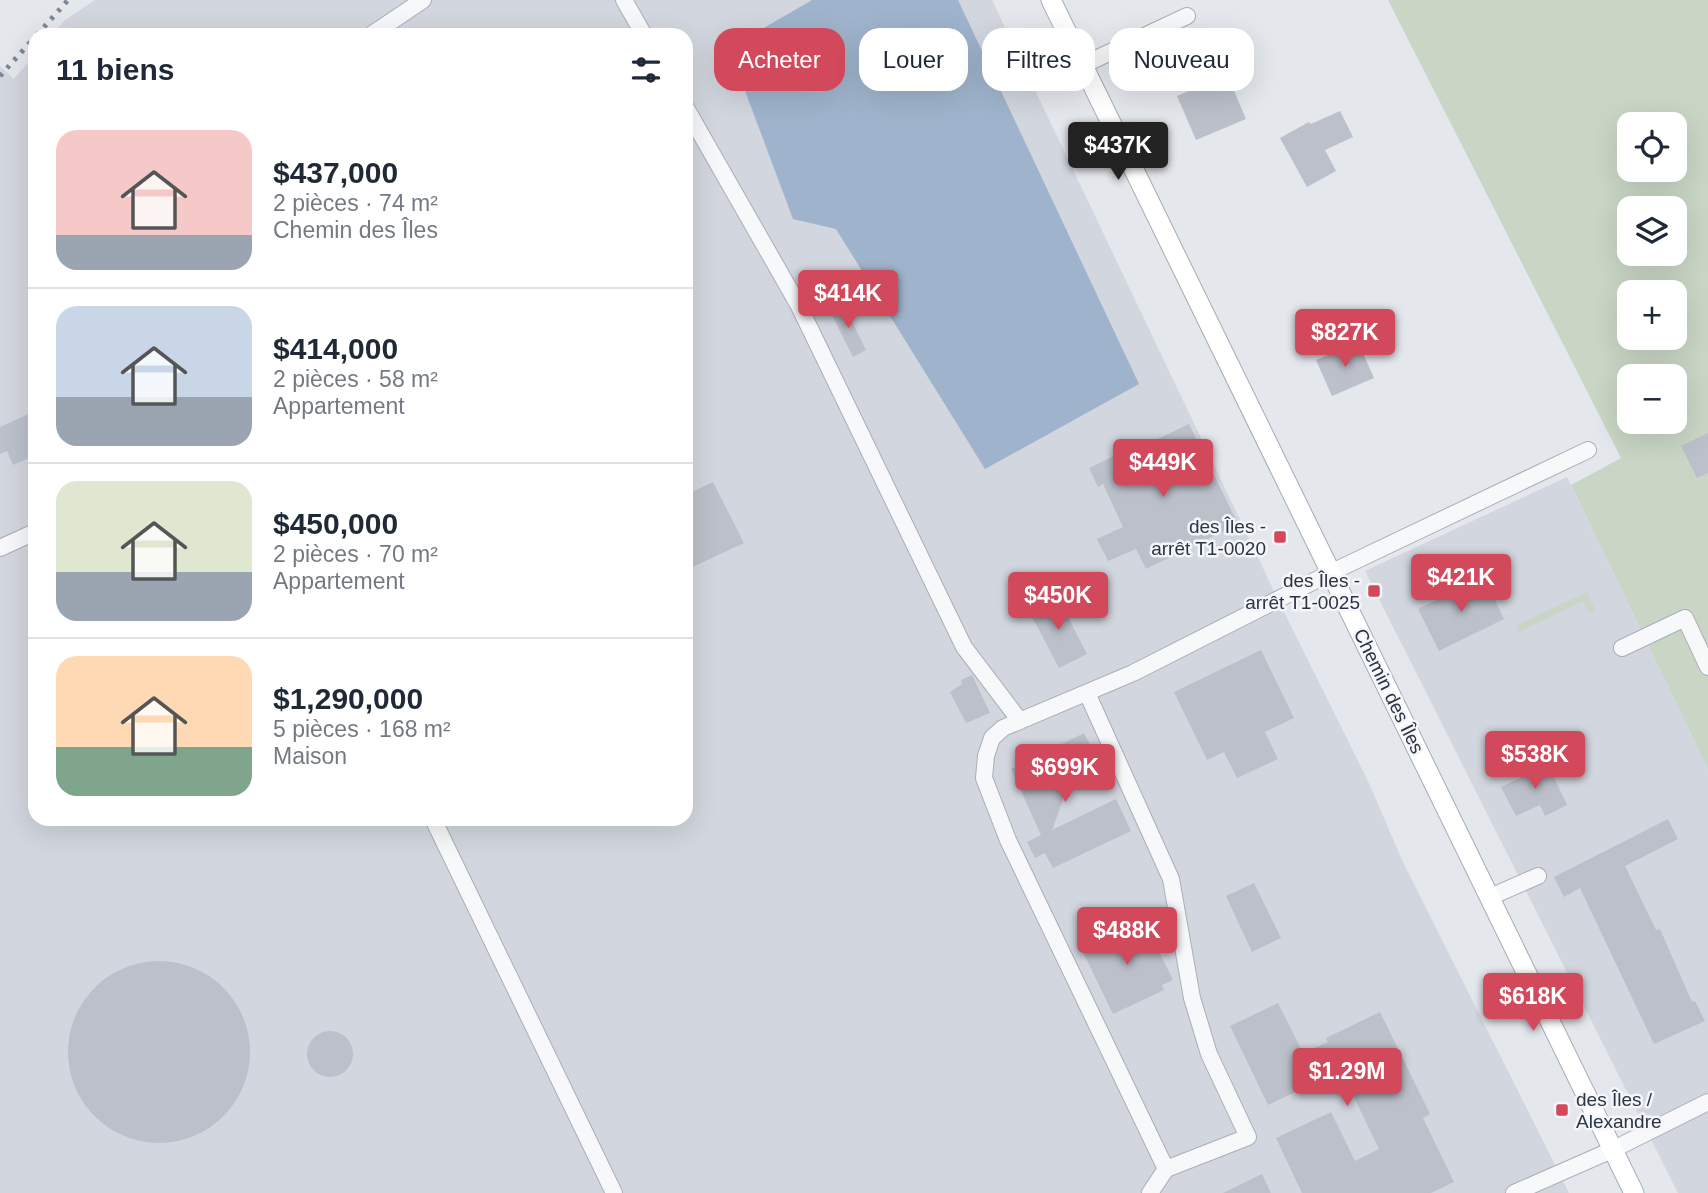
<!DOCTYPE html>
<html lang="fr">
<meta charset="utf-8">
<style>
:root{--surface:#fff;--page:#f6f6f7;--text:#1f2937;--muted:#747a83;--line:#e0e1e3;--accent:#d1495b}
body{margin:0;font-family:Arial,sans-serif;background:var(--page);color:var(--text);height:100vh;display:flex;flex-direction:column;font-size:26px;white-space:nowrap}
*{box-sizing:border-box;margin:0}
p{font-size:23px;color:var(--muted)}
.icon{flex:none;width:38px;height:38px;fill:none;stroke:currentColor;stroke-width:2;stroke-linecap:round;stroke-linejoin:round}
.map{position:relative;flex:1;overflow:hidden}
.sheet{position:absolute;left:28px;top:28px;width:665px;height:798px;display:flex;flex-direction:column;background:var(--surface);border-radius:21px;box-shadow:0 7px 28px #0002}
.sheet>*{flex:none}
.top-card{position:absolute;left:714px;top:28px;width:665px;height:63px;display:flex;gap:14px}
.tools{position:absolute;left:1617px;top:112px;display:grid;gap:14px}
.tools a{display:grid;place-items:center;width:70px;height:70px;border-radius:14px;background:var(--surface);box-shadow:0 7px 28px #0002;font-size:35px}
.price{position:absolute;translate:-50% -60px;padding:0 16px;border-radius:7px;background:var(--accent);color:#fff;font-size:23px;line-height:46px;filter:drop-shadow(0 2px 4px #0008)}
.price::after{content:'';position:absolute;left:50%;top:42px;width:21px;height:16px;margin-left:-10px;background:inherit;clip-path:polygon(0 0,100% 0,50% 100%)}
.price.active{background:#222;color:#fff}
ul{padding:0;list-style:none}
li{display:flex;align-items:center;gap:21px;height:175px;padding:0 28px}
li+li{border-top:2px solid var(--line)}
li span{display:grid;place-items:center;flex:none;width:196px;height:140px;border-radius:21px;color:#555}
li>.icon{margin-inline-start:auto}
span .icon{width:84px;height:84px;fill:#fffc;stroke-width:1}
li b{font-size:30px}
h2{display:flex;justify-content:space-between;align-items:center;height:84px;padding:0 28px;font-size:30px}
.chip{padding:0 24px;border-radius:21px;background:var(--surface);box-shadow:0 7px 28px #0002;font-size:24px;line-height:63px}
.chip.active{background:var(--accent);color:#fff}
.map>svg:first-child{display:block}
</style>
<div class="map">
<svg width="1708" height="1193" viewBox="0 0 1708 1193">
<rect width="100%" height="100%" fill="#e4e7ec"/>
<path fill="#d2d6de" d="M95,0H992L1283,610L1367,779L1403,862L1569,1193H0V66L14,79L35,54V819H686V35H52L65,20Z
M1567,477L1708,769V1193H1678L1365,571Z"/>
<path fill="#c9d6c5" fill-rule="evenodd" d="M1388,0H1708V769L1571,485L1621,458ZM1629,124H1675V170H1629ZM1629,208H1675V254H1629ZM1629,292H1675V338H1629ZM1629,376H1675V422H1629Z
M1587,592L1594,608L1593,612L1588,611L1583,601L1519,632L1517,625Z"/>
<path fill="#9fb4cc" d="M812,0H958L1139,384L985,469L836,229L793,219L729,48Z"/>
<path fill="#bbc0ca" d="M1227,74L1246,119L1196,140L1177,96Z
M1340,111L1353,137L1325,150L1336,171L1307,187L1280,138L1309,122L1311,124Z
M843,304L866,350L853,357L830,311Z
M1357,340L1374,378L1332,396L1316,360L1346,348L1344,345Z
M35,411V455L13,465L7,451L0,454V427Z
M1189,424L1238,524L1146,569L1136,549L1108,561L1097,539L1123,527L1103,484L1098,487L1089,468L1125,451L1126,454Z
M1708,433V473L1697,478L1681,446Z
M713,482L744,543L686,570V495Z
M1484,577L1504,619L1439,651L1418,609Z
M1057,596L1087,654L1059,668L1029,611Z
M1261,650L1294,718L1265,732L1278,759L1237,778L1224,752L1207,760L1174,692Z
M972,675L990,713L966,723L950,692L962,684L961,680Z
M1084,733L1095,755L1084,761L1089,770L1063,783L1069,794L1064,797L1052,830L1116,799L1131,831L1053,868L1045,853L1035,858L1027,842L1041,835L1011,769Z
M1546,760L1567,805L1545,816L1540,805L1516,816L1501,787L1524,776L1521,772Z
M1668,819L1678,839L1625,866L1656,930L1660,929L1692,1002L1695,1001L1705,1021L1654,1044L1580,888L1564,897L1554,877Z
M1254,883L1281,938L1252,952L1226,896Z
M1133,923L1135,928L1145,923L1173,980L1162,985L1164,990L1113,1014L1081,948Z
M68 1052a91 91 0 1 1 182 0a91 91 0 1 1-182 0Z
M1278,1003L1303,1053L1328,1042L1326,1038L1380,1012L1430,1114L1423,1118L1454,1182L1431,1193H1302L1276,1138L1331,1112L1355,1161L1379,1149L1337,1062L1313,1073L1317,1082L1268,1105L1230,1026Z
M307 1054a23 23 0 1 1 46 0a23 23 0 1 1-46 0Z
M1262,1174L1271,1193H1223Z"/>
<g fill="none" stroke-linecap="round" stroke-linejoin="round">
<defs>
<path id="minor" d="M624,0L644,35
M371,35L423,0
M1083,65L1187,16
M686,108L799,306L964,647L1020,721
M0,548L35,532
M1622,648L1685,618L1708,667
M1087,693L1171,879L1192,998L1209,1054L1248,1137L1166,1169
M433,819L614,1193
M1490,897L1538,876
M1150,1193L1166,1169L1008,840L984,778L986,756L992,738L1003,728L1133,673L1332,572L1588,450
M1514,1193L1612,1150L1708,1102"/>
<path id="major" d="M1051,0L1634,1193"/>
</defs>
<use href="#minor" stroke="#a9aeb7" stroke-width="18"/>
<use href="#major" stroke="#a3abb8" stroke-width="21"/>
<use href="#minor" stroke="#f7f8fa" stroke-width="16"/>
<use href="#major" stroke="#fff" stroke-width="19"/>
<path stroke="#7d8696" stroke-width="5" stroke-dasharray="3.5 7" stroke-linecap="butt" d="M37,35L68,0
M0,76L35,37"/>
</g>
<g fill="#d1495b" stroke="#f4f6f9" stroke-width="2.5">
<rect x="1273" y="530" width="14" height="14" rx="3.5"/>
<rect x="1367" y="584" width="14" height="14" rx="3.5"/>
<rect x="1555" y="1103" width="14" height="14" rx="3.5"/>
</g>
<g text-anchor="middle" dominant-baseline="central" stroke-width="5" stroke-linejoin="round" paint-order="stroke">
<g font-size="19" fill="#2b3445" stroke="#f4f6f9" text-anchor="end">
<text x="1266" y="526">des Îles -<tspan x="1266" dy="22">arrêt T1-0020</tspan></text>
<text x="1360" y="580">des Îles -<tspan x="1360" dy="22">arrêt T1-0025</tspan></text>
<text x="1576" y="1099" text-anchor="start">des Îles /<tspan x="1576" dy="22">Alexandre</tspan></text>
</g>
<g font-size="19" fill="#2b3445" stroke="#f4f6f9">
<text transform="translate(1389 691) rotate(64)">Chemin des Îles</text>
</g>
</g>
</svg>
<div class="tools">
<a><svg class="icon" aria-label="locate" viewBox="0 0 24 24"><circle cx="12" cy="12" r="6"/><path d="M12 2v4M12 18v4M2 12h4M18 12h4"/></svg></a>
<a><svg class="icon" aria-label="layers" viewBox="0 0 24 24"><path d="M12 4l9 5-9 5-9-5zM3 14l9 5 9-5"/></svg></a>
<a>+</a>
<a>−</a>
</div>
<b class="price active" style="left:1118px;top:182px">$437K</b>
<b class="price" style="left:848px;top:330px">$414K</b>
<b class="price" style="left:1345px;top:369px">$827K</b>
<b class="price" style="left:1163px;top:499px">$449K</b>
<b class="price" style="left:1461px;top:614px">$421K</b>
<b class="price" style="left:1058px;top:632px">$450K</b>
<b class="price" style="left:1535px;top:791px">$538K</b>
<b class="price" style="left:1065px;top:804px">$699K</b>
<b class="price" style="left:1127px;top:967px">$488K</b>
<b class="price" style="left:1533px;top:1033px">$618K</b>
<b class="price" style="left:1347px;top:1108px">$1.29M</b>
<div class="top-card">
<a class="chip active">Acheter</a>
<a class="chip">Louer</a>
<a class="chip">Filtres</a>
<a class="chip">Nouveau</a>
</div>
<section class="sheet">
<h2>11 biens<svg class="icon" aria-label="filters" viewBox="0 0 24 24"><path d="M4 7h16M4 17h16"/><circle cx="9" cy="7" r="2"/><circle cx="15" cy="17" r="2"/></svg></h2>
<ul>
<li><span style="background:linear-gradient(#f6c9c9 75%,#9aa5b1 0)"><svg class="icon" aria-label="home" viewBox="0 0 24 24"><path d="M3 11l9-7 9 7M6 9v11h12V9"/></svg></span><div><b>$437,000</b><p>2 pièces · 74 m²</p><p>Chemin des Îles</p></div></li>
<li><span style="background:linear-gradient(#c9d6e8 65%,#9aa5b1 0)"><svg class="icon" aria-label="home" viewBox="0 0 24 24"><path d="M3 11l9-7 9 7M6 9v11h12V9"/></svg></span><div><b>$414,000</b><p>2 pièces · 58 m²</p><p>Appartement</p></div></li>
<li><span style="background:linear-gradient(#dfe7d0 65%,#9aa5b1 0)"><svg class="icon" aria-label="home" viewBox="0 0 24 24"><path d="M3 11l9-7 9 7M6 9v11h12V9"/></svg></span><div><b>$450,000</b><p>2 pièces · 70 m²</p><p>Appartement</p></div></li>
<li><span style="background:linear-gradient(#ffd9b3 65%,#7fa58c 0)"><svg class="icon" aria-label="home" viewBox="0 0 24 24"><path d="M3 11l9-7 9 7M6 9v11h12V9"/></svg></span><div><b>$1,290,000</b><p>5 pièces · 168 m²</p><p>Maison</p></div></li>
</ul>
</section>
</div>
